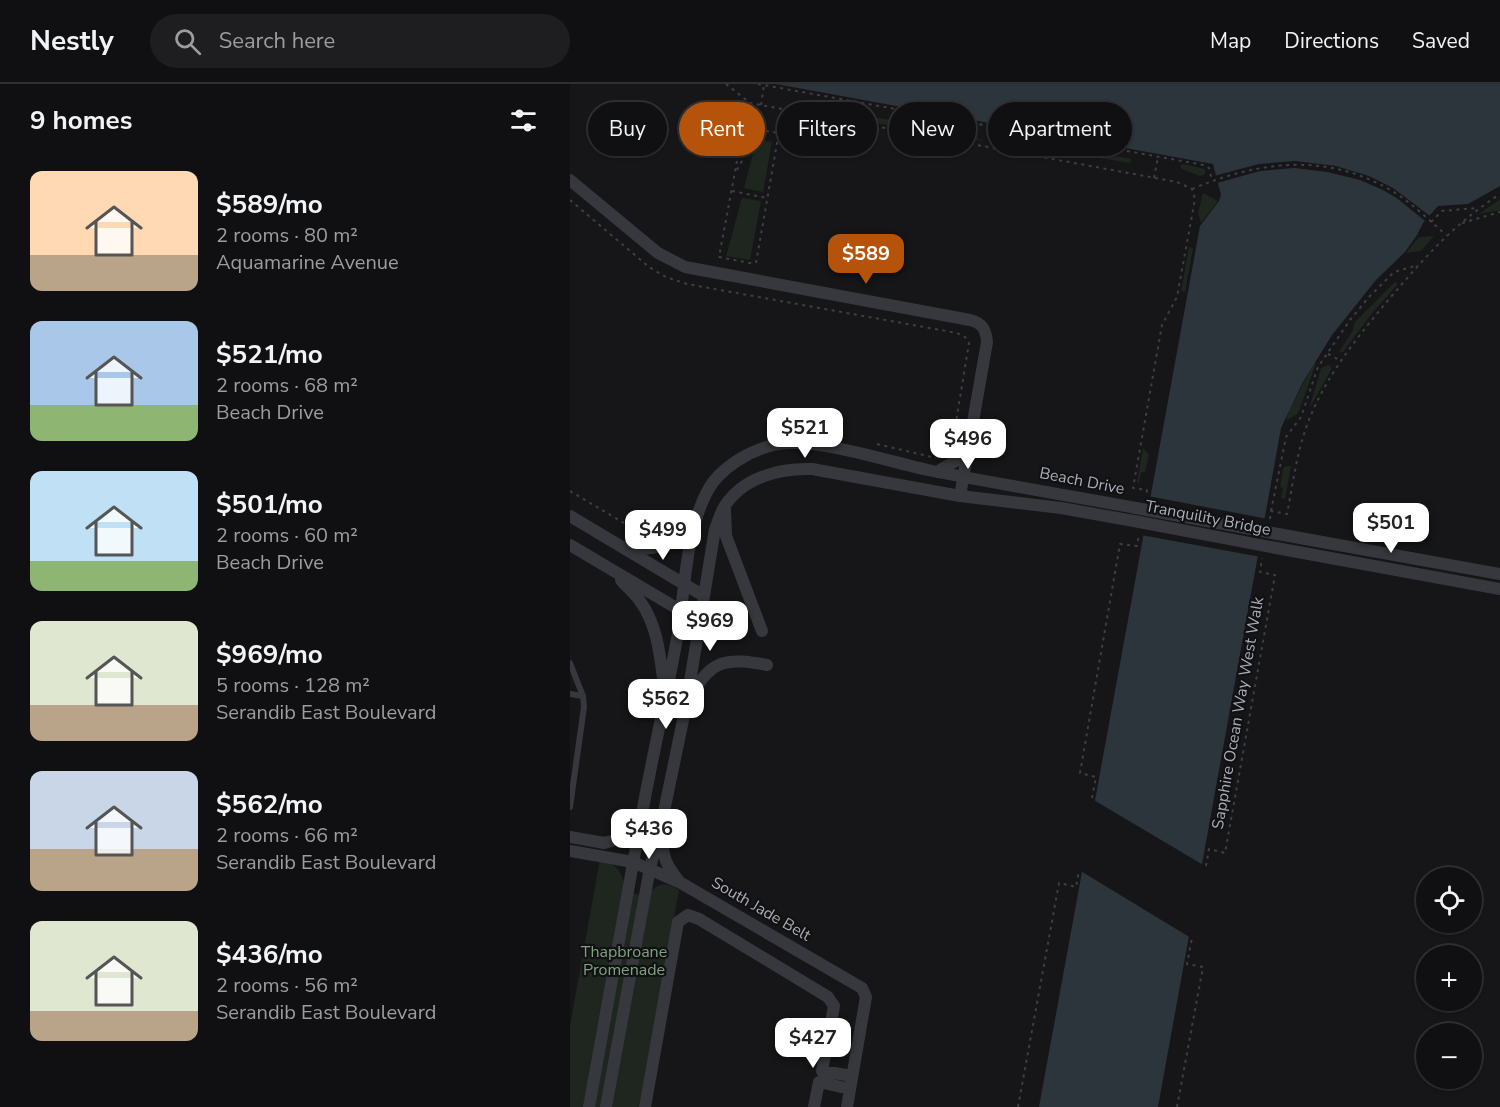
<!DOCTYPE html>
<meta charset="utf-8">
<style>
:root{--surface:#101012;--page:#1e1e20;--text:#f1f3f6;--muted:#9c9d9f;--line:#303032;--accent:#b45309}
body{margin:0;font-family:"Nunito Sans",sans-serif;background:var(--page);color:var(--text);height:100vh;display:flex;flex-direction:column;font-size:22px;white-space:nowrap}
*{box-sizing:border-box;margin:0}
p{font-size:20px;color:var(--muted)}
.icon{flex:none;width:33px;height:33px;fill:none;stroke:currentColor;stroke-width:2;stroke-linecap:round;stroke-linejoin:round}
.map{position:relative;flex:1;overflow:hidden}
.side{display:flex;flex-direction:column;background:var(--surface);width:570px}
.side>*{flex:none}
.banner{position:absolute;left:18px;top:18px;width:570px;height:54px;display:flex;gap:12px}
.fabs{position:absolute;left:846px;top:783px;display:grid;gap:12px}
.fabs a{display:grid;place-items:center;width:66px;height:66px;border-radius:50%;background:var(--surface);box-shadow:0 2px 4px #0004,0 0 0 2px var(--line);font-size:30px}
.price{position:absolute;translate:-50% -51px;padding:0 14px;border-radius:12px;background:#fff;color:#222;font-size:20px;line-height:39px;filter:drop-shadow(0 2px 3px #0008)}
.price::after{content:'';position:absolute;left:50%;top:36px;width:18px;height:14px;margin-left:-9px;background:inherit;clip-path:polygon(0 0,100% 0,50% 100%)}
.price.selected{background:var(--accent);color:#fff}
ul{padding:0;list-style:none}
li{display:flex;align-items:center;gap:18px;height:150px;padding:0 30px}
li span{display:grid;place-items:center;flex:none;width:168px;height:120px;border-radius:12px;color:#555}
li>.icon{margin-inline-start:auto}
span .icon{width:72px;height:72px;fill:#fffc;stroke-width:1}
li b{font-size:26px}
h2{display:flex;justify-content:space-between;align-items:center;height:72px;padding:0 30px;font-size:26px}
.pill{padding:0 21px;border-radius:27px;background:var(--surface);box-shadow:0 2px 4px #0004,0 0 0 2px var(--line);font-size:21px;line-height:54px}
.pill.selected{background:var(--accent);color:#fff}
header{display:flex;align-items:center;gap:36px;box-sizing:border-box;height:84px;padding:0 30px;background:var(--surface);border-bottom:2px solid var(--line)}
header strong{font-size:28px}
nav{display:flex;gap:33px;margin-inline-start:auto;font-size:21px}
.search{width:420px;height:54px;background:var(--page);display:flex;align-items:center;gap:15px;box-sizing:border-box;padding:0 21px;border-radius:33px;color:var(--muted);font-size:22px}
main{display:flex;flex:1;min-height:0}
.map>svg:first-child{display:block}
</style>
<header>
<strong>Nestly</strong>
<div class="search"><svg class="icon" aria-label="search" viewBox="0 0 24 24"><circle cx="10" cy="10" r="6"/><path d="M15 15l6 6"/></svg>Search here</div>
<nav><a>Map</a><a>Directions</a><a>Saved</a></nav>
</header>
<main>
<section class="side">
<h2>9 homes<svg class="icon" aria-label="filters" viewBox="0 0 24 24"><path d="M4 7h16M4 17h16"/><circle cx="9" cy="7" r="2"/><circle cx="15" cy="17" r="2"/></svg></h2>
<ul>
<li><span style="background:linear-gradient(#ffd9b3 70%,#b9a48a 0)"><svg class="icon" aria-label="home" viewBox="0 0 24 24"><path d="M3 11l9-7 9 7M6 9v11h12V9"/></svg></span><div><b>$589/mo</b><p>2 rooms · 80 m²</p><p>Aquamarine Avenue</p></div></li>
<li><span style="background:linear-gradient(#a9c7e8 70%,#8fb573 0)"><svg class="icon" aria-label="home" viewBox="0 0 24 24"><path d="M3 11l9-7 9 7M6 9v11h12V9"/></svg></span><div><b>$521/mo</b><p>2 rooms · 68 m²</p><p>Beach Drive</p></div></li>
<li><span style="background:linear-gradient(#bfe0f5 75%,#8fb573 0)"><svg class="icon" aria-label="home" viewBox="0 0 24 24"><path d="M3 11l9-7 9 7M6 9v11h12V9"/></svg></span><div><b>$501/mo</b><p>2 rooms · 60 m²</p><p>Beach Drive</p></div></li>
<li><span style="background:linear-gradient(#dfe7d0 70%,#b9a48a 0)"><svg class="icon" aria-label="home" viewBox="0 0 24 24"><path d="M3 11l9-7 9 7M6 9v11h12V9"/></svg></span><div><b>$969/mo</b><p>5 rooms · 128 m²</p><p>Serandib East Boulevard</p></div></li>
<li><span style="background:linear-gradient(#c9d6e8 65%,#b9a48a 0)"><svg class="icon" aria-label="home" viewBox="0 0 24 24"><path d="M3 11l9-7 9 7M6 9v11h12V9"/></svg></span><div><b>$562/mo</b><p>2 rooms · 66 m²</p><p>Serandib East Boulevard</p></div></li>
<li><span style="background:linear-gradient(#dfe7d0 75%,#b9a48a 0)"><svg class="icon" aria-label="home" viewBox="0 0 24 24"><path d="M3 11l9-7 9 7M6 9v11h12V9"/></svg></span><div><b>$436/mo</b><p>2 rooms · 56 m²</p><p>Serandib East Boulevard</p></div></li>
</ul>
</section>
<div class="map">
<svg width="930" height="1023" viewBox="0 0 930 1023">
<rect width="100%" height="100%" fill="#161618"/>
<path fill="#1e261f" d="M241,22L325,37L324,42L240,28Z
M177,36L189,38L176,65L171,64Z
M350,42L403,52L413,57L349,47Z
M187,55L202,58L193,108L174,104Z
M506,65L561,75L560,79L505,70Z
M613,80L635,85V90L630,92L612,85L610,82Z
M633,109L648,117L631,139L628,129Z
M172,114L191,117L180,176L156,172Z
M930,115V126L909,130Z
M864,152L851,167L836,169L849,153Z
M619,163L623,164L615,208L611,207Z
M825,198L827,199V201L803,228L773,268H769L782,248L785,238Z
M744,279L746,280L729,327L727,330L716,337L719,327Z
M758,281L761,282V286L739,325L751,284Z
M573,364L579,370L575,388H571L569,399H567Z
M716,382H721L715,415L711,414L713,404L710,403L713,385Z
M30,775C48,781 54,789 55,808L78,812C87,798 96,798 109,806L69,1023H0V942Z"/>
<path fill="#2c353c" d="M206,0H930V102L898,120L868,122L853,139L847,151L835,168L806,196L762,251L733,298L711,344L588,1023H469L630,142L649,117L651,111L643,80Z"/>
<path fill="#161618" d="M725,77L766,82L799,92L823,104L860,132L855,137L828,115L813,106L790,96L757,88L724,84L690,87L647,99L644,92L689,80Z
M578,412L698,435L691,473L571,451Z
M522,715L635,782L621,854L509,786Z"/>
<g fill="none" stroke-linecap="round" stroke-linejoin="round">
<path stroke="#3d3f44" stroke-width="2" stroke-dasharray="3 4.5" stroke-linecap="butt" d="M156,0L180,19L607,98L622,105L625,115L607,213L592,241L563,404L577,406L576,412
M188,0L634,81L639,84L642,97
M178,18L149,173L185,180
M191,21L194,1
M337,48L341,28
M167,86L189,46L209,49
M584,94L588,73
M622,105C689,77 757,68 822,107C842,119 859,136 876,151
M162,107L197,114
M0,116L79,183L96,193L117,200L387,249L395,253L399,259L382,362
M861,138L872,127L907,124
M892,139L930,128
M186,179L213,25
M758,270L771,277
M243,348L272,352
M307,360L366,374
M0,407L64,445L82,452
M701,427L716,353L731,333L748,283L780,236L799,213L824,188L848,181
M700,435L701,427L717,430C723,399 727,366 739,336C757,290 789,251 820,214C856,172 883,141 930,110
M522,714L526,693L510,689L550,460L567,462L569,451
M636,782L639,765L655,769L705,491L690,488L692,474
M448,1023L489,799L506,803L509,786
M607,1023L633,883L617,880L622,854"/>
<path stroke="#37383d" stroke-width="6" d="M0,579L13,612
M0,610L13,612L14,623L0,723"/>
<path stroke="#37383d" stroke-width="12" d="M0,96L88,169L115,183L400,236C412,239 416,245 417,258L390,412
M367,388L387,376L397,361
M155,426L156,452L192,547
M0,432L134,512
M708,450L930,490
M0,461L130,538
M55,463C86,468 101,461 125,442
M706,464L930,505
M51,496C57,503 65,510 70,517C88,542 90,573 94,602
M122,611C141,574 159,574 197,581
M0,753L34,759L45,756L71,734
M92,753C93,774 96,781 109,797
M0,767L63,778L111,799L292,904L296,913L277,1023
M19,1023C36,927 53,831 71,735C82,673 97,611 108,549C115,504 116,446 138,406C150,384 180,366 204,361C245,352 315,377 358,386C427,400 497,411 566,424
M36,1023L80,784L92,737L116,622L145,445C148,438 150,430 154,423C173,393 210,384 242,385L390,412L491,424L564,437
M75,1023L108,838L118,831L129,835L258,913L264,922L252,987L282,992
M244,1023L249,998L280,1005"/>
<path stroke="#37383d" stroke-width="12" d="M566,424L708,450
M564,437L706,464"/>
</g>
<g text-anchor="middle" dominant-baseline="central" stroke-width="4.5" stroke-linejoin="round" paint-order="stroke">
<g font-size="16" fill="#a8adb8" stroke="#111113">
<text transform="translate(512 397) rotate(11)">Beach Drive</text>
<text transform="translate(638 434) rotate(11)">Tranquility Bridge</text>
<text transform="translate(668 629) rotate(-80)">Sapphire Ocean Way West Walk</text>
<text transform="translate(191 825) rotate(30)">South Jade Belt</text>
</g>
<g font-size="16" fill="#7fa381" stroke="#111113">
<text x="54" y="868">Thapbroane<tspan x="54" dy="18">Promenade</tspan></text>
</g>
</g>
</svg>
<div class="fabs">
<a><svg class="icon" aria-label="locate" viewBox="0 0 24 24"><circle cx="12" cy="12" r="6"/><path d="M12 2v4M12 18v4M2 12h4M18 12h4"/></svg></a>
<a>+</a>
<a>−</a>
</div>
<b class="price selected" style="left:296px;top:201px">$589</b>
<b class="price" style="left:235px;top:375px">$521</b>
<b class="price" style="left:398px;top:386px">$496</b>
<b class="price" style="left:821px;top:470px">$501</b>
<b class="price" style="left:93px;top:477px">$499</b>
<b class="price" style="left:140px;top:568px">$969</b>
<b class="price" style="left:96px;top:646px">$562</b>
<b class="price" style="left:79px;top:776px">$436</b>
<b class="price" style="left:243px;top:985px">$427</b>
<div class="banner">
<a class="pill">Buy</a>
<a class="pill selected">Rent</a>
<a class="pill">Filters</a>
<a class="pill">New</a>
<a class="pill">Apartment</a>
</div>
</div>
</main>
